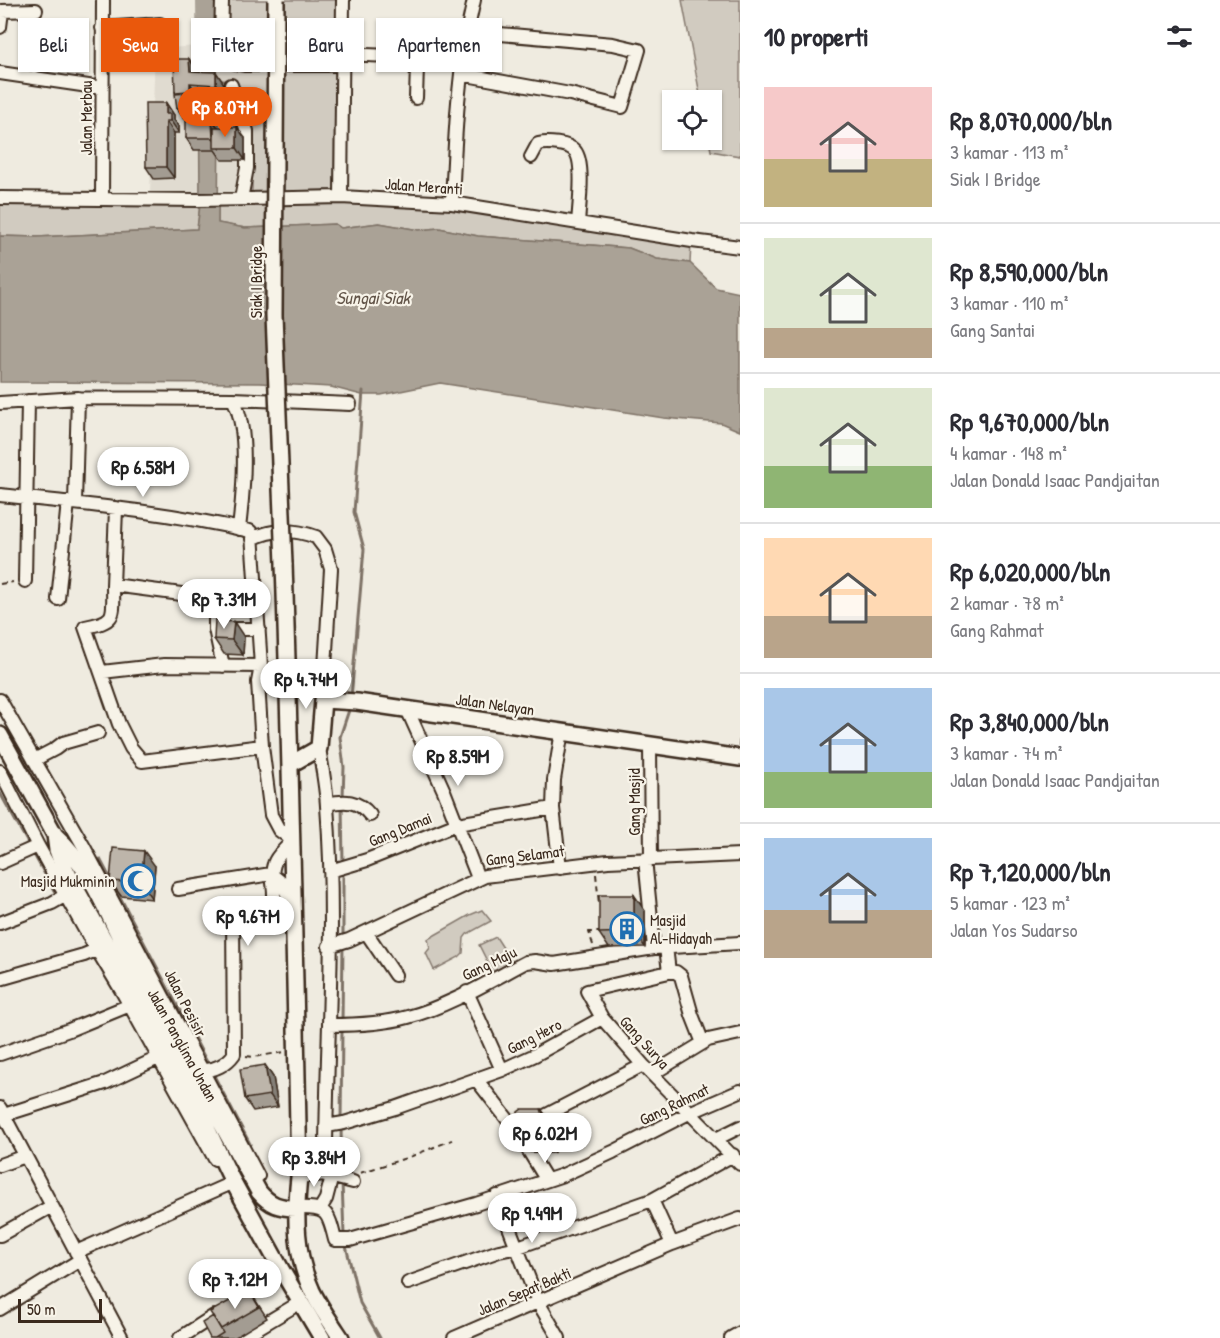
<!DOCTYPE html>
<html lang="id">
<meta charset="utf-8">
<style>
:root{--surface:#fff;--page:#f2f2f3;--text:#2b2b33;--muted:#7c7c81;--line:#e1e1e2;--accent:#ea580c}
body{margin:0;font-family:"Patrick Hand",sans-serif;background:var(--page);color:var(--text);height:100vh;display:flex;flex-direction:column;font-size:22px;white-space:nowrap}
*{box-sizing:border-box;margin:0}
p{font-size:20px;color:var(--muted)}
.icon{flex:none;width:33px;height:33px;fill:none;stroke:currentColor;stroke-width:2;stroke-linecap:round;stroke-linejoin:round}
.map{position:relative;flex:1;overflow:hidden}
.drawer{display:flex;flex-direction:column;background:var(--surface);width:480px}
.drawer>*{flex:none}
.banner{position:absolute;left:18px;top:18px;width:570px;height:54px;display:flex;gap:12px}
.fabs{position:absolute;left:662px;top:90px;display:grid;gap:12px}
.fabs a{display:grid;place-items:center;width:60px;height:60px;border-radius:0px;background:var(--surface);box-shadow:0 2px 4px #0004;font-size:30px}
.scale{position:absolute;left:18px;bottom:15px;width:84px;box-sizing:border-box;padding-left:6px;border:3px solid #3b2a1e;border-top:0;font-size:16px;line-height:21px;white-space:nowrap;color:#3b2a1e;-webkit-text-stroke:4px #f7f3e8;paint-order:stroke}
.price{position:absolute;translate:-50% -51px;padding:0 14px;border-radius:21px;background:#fff;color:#222;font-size:20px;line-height:39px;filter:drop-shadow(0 2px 3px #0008)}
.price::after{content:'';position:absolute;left:50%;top:36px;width:18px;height:14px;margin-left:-9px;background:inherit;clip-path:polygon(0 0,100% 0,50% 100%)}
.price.on{background:var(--accent);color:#fff}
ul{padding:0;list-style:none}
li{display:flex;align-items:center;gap:18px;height:150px;padding:0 24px}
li+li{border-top:2px solid var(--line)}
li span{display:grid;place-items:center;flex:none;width:168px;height:120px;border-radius:0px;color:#555}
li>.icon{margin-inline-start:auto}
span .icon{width:72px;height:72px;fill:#fffc;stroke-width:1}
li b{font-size:26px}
h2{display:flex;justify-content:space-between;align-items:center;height:72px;padding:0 24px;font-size:26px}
.tag{padding:0 21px;border-radius:0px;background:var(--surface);box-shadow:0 2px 4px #0004;font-size:21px;line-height:54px}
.tag.on{background:var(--accent);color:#fff}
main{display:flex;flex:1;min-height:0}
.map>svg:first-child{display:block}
</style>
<main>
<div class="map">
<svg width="740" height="1338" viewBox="0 0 740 1338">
<rect width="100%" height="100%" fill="#efebe0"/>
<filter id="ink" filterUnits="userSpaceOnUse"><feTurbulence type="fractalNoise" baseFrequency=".0167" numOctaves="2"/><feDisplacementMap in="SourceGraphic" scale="12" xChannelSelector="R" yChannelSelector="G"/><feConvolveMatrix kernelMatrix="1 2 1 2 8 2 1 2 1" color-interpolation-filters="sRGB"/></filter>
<g filter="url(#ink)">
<path fill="#e0dbd0" d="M198,46L199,56L215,55V79L235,82L241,96L252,130V192L150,194L155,49Z"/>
<path fill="#d1cbc0" stroke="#867a6f" stroke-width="1.5" d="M216,0H336L334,190L252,192V130L249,118L235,82L215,79Z
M682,0H740V156L711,151L709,140H711V100H701Z
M340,202L451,207L691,244L690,263L657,259L629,248L478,236L439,228L419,230L379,223L341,228L335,224L245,228L218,223V205Z
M0,204L200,205L197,229L37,237L0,236Z
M482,910L491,921L467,934L464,938L463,953L459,957L434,970L426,953L430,948L428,939L470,915Z
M496,937L514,965L494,975L479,945Z"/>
<path fill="#aaa296" stroke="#7e7266" stroke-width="1.5" d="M215,55L214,113L219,118L218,223L245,228L335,224L341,228L379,223L419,230L439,228L478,236L629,248L657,259L690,263L716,288L740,293V431L721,423L664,418L440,383L381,395H362L331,387L260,383L0,382V236L37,237L197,229L200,205L199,56Z"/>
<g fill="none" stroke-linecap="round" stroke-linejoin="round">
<path stroke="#7e7266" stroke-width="3" d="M212,101L231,102V129
M351,698L364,549L354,512L363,391
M0,793L29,845
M343,797L344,767L340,737L350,707
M342,804L343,863
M32,851L56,894
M100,859L209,1066
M343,870V938
M342,1022L343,945
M212,1072L250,1144
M341,1121L342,1029
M341,1128L342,1175
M342,1182L344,1235
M345,1242L360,1303L380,1338"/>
<path stroke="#aaa296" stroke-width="20" d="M206,0L207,81"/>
<defs>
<path id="minor" d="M222,0C222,14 219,48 227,58C232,63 239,64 245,65H342
M0,27L2,11L36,10
M102,28L160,24
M342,54L414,57L417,66L416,98
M0,73L102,88
M461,74L570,94L622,107L639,50L613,44L466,31
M231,85L247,131V168L241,199
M531,157L538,144C547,142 568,143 575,151C585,163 579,207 578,223
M341,197L343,0
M0,198L199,200L341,197L452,203L692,241L740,247
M102,199L103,0
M452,203C455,134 458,67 474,0
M233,399L350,404
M0,403L78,398L233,399C250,430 243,494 239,529
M0,495C83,504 168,512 250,531L252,534L261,666L258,682L262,746L271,815L279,830L292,840C287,849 277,854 274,864C269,877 277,891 273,904L235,911L233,915L234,1054C227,1064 214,1071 202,1070
M75,502L78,398
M116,509L113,585L189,595L215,603V629L223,666
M252,539C273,528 294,529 316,537L325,549L331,569L323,700
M25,581L28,401
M113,585C113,615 118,621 85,627L119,724L131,748L142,761L262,746
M58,599L68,502
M224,629H259
M102,672L164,665L261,666
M0,700L84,847L258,1176
M407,709L444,791L478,878
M650,746L651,858
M34,760L55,749L63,743L98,733
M0,771L38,846L85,930L123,993L215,1159
M327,804C345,800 358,800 370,815
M645,859L654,948
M0,863L38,846
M560,868L553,808L554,780L562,731
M330,871L367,860L457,824L553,808
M271,874L282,883L292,905
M178,889L271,874
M0,923L52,903L66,895
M366,932L395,975
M329,946L349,940L485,876L608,861L740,855
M666,947L669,972L587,991L602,1018L643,1065L740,1164
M669,972H676L681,976L692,1015L703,1043
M0,979L84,955L96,950
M467,992L502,1070
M329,1025C355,1025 383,1024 408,1017C449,1006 488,982 526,962L535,961L554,964L654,948L740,943
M0,1054L69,1030L130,1005
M652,1074L708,1040L740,1033
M476,1079L519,1134L533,1122L643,1065
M0,1108L122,1338
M4,1115L105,1083L158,1058
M326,1126L344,1123L395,1108L502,1070L535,1055L602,1018
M521,1138L546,1179
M716,1139L740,1127
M0,1165L25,1156
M325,1175L353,1182
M299,1177L324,1174L326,1148C327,1035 336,920 327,806C326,787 322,767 319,748
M497,1196L538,1302L559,1338
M652,1200L672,1244
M296,1208C326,1207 328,1210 335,1240H350L476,1204L563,1175L613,1152L689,1113L740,1091
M320,1209L326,1199L332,1176
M0,1235L52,1206
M76,1252L234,1182
M408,1283L499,1251L518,1247L652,1200L733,1155
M238,1300L282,1271
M0,1309L80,1260
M180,1338L214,1316
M241,1338L301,1302
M454,1338L672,1244L740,1219
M731,1338L740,1333"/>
<path id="major" d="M284,564C291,768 295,972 299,1177C295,1215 295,1255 312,1291C320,1307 331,1323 341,1338
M0,735L55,835L57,850L61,861L203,1120L231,1178L282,1271L322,1338
M291,764L319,748L323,700L357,702L740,758
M55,835C92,868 108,917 131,959C174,1037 216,1115 259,1192C270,1205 279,1208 296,1208"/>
</defs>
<use href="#minor" stroke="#3b2a1e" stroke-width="16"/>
<use href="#major" stroke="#3b2a1e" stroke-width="20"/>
<path stroke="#3b2a1e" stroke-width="2" stroke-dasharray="6 4.5" stroke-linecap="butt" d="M0,584L13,582
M739,746L740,736
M596,874L599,904
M593,945L589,932H599
M246,1056L254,1057L284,1052
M360,1173L412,1156L452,1140"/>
<use href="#minor" stroke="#f7f3e8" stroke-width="12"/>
<use href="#major" stroke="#f7f3e8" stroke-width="15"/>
<defs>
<path id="major-bridge" d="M276,0L274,315L284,564"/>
</defs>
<use href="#major-bridge" stroke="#3b2a1e" stroke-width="20" stroke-linecap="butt"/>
<use href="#major-bridge" stroke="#f7f3e8" stroke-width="15"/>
</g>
<path fill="#a39c92" stroke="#3b2a1e" stroke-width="1.5" d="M189,59L198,72H216L224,84V96L198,95V103H195L196,104L197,118L185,119L177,108L176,94L175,92Z
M166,103L174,115V120L179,126V133H174V178L154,179L146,167Z
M212,120L218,127L245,138V160H222L215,150H194L186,138Z
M244,637L243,655L224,654L214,639Z
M155,866L152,899L121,896L110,881Z
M634,895L645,911V947L609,948L599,933Z
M265,1065L273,1077L278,1107L253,1111L245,1099Z
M541,1109L561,1137L563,1144L557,1146L554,1152L552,1153L530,1152L519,1137Z
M249,1290L267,1318L234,1338H210L213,1316Z"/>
<path fill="#847f77" stroke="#3b2a1e" stroke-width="1.5" d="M189,59L198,71V83L190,71Z
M216,72L224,84V96L216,85Z
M190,83L198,95V103L190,91Z
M188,93L196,104L197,118L189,107Z
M166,103L174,115V120L179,126V133L166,114Z
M212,120L221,131L220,148L213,138Z
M166,121L174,133V178L166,167Z
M237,127L245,138V160L237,148Z
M234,622L244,637L243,655L232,640Z
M144,851L155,866L152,899L141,883Z
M634,895L645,911V947L634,932Z
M265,1065L273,1077L278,1107L270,1095Z
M541,1109L561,1137L563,1144L544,1117Z
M546,1130L557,1146L554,1152L544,1137Z"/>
<path fill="#bdb5aa" stroke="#3b2a1e" stroke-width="1.5" d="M174,59H189L190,71L216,72V85L190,83V91L175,92Z
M188,93L189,107L177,108L175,94Z
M145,103H166V114H170V121H166V167H146Z
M186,120H212L213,138H186Z
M214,127H237V148H214Z
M215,620L234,622L232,640L214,639Z
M113,848L144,851L141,883L110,881Z
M599,895H634V932L599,933Z
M265,1065L270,1095L245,1099L240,1069Z
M522,1109H541L544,1117L550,1122L552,1128L546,1130L544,1137L541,1138L519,1137L517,1131L518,1112Z
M249,1290L259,1307L221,1329L210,1312Z
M213,1316L223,1333L215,1338H210L202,1323Z"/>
</g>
<defs>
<symbol id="mosque-ring" viewBox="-11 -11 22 22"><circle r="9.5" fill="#f7f3e8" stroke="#1f6fb2" stroke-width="1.5"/><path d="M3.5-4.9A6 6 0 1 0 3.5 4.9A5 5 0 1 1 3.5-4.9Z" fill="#1f6fb2"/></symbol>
<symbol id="building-ring" viewBox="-11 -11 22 22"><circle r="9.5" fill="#f7f3e8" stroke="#1f6fb2" stroke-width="1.5"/><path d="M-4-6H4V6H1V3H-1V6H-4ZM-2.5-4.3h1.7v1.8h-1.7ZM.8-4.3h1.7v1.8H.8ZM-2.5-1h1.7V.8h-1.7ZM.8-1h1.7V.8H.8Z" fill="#1f6fb2"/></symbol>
</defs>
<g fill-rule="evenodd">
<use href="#mosque-ring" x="119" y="862" width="38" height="38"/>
<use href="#building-ring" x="608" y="910" width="38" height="38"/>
</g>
<g text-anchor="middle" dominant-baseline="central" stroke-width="4.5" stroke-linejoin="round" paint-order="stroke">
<g font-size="16" fill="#3b2a1e" stroke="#f7f3e8">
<text transform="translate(86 118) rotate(-90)">Jalan Merbau</text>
<text transform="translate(424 186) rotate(4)">Jalan Meranti</text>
<text transform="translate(256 282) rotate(-90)">Siak I Bridge</text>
<text transform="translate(495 704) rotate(8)">Jalan Nelayan</text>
<text transform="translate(634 802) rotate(-90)">Gang Masjid</text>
<text transform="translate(400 829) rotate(-22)">Gang Damai</text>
<text transform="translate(525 855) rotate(-7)">Gang Selamat</text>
<text transform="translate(489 963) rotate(-26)">Gang Maju</text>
<text transform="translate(186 1003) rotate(63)">Jalan Pesisir</text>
<text transform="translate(534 1036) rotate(-27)">Gang Hero</text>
<text transform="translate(645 1042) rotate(48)">Gang Surya</text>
<text transform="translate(183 1045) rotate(61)">Jalan Panglima Undan</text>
<text transform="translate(674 1104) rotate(-26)">Gang Rahmat</text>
<text transform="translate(524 1291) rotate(-23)">Jalan Sepat Bakti</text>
</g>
<g font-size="16" fill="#3b2a1e" stroke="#f7f3e8" text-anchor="end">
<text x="115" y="881">Masjid Mukminin</text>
<text x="650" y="920" text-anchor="start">Masjid<tspan x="650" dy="18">Al-Hidayah</tspan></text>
</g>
<g font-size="18" font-style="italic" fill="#625448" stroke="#f7f3e8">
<text x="373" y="297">Sungai Siak</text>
</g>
</g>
</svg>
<div class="fabs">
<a><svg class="icon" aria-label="locate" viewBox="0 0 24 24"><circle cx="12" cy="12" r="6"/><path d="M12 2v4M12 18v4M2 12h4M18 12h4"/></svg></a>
</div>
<div class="scale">50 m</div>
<b class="price on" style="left:225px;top:138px">Rp 8.07M</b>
<b class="price" style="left:143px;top:498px">Rp 6.58M</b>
<b class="price" style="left:224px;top:630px">Rp 7.31M</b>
<b class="price" style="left:306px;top:710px">Rp 4.74M</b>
<b class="price" style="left:458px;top:787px">Rp 8.59M</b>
<b class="price" style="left:248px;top:947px">Rp 9.67M</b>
<b class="price" style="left:545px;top:1164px">Rp 6.02M</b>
<b class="price" style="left:314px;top:1188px">Rp 3.84M</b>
<b class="price" style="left:532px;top:1244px">Rp 9.49M</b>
<b class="price" style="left:235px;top:1310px">Rp 7.12M</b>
<div class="banner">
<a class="tag">Beli</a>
<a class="tag on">Sewa</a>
<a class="tag">Filter</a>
<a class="tag">Baru</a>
<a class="tag">Apartemen</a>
</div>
</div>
<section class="drawer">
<h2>10 properti<svg class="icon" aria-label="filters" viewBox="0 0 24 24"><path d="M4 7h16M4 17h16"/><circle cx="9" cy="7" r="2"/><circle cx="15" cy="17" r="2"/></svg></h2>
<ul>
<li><span style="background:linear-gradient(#f6c9c9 60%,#c2b280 0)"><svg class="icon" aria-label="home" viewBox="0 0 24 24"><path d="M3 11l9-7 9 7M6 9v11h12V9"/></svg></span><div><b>Rp 8,070,000/bln</b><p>3 kamar · 113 m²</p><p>Siak I Bridge</p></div></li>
<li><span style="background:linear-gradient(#dfe7d0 75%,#b9a48a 0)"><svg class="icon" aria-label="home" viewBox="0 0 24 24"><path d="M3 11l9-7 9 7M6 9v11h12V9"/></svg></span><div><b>Rp 8,590,000/bln</b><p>3 kamar · 110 m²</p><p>Gang Santai</p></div></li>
<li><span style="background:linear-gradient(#dfe7d0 65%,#8fb573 0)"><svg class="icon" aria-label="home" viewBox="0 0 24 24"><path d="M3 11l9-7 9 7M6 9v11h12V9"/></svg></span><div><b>Rp 9,670,000/bln</b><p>4 kamar · 148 m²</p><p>Jalan Donald Isaac Pandjaitan</p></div></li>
<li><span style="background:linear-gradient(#ffd9b3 65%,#b9a48a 0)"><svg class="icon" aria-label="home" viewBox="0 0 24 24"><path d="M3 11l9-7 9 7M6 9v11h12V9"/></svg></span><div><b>Rp 6,020,000/bln</b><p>2 kamar · 78 m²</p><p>Gang Rahmat</p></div></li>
<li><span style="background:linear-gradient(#a9c7e8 70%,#8fb573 0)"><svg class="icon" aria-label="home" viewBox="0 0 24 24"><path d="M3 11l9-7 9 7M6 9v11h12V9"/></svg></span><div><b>Rp 3,840,000/bln</b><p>3 kamar · 74 m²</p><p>Jalan Donald Isaac Pandjaitan</p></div></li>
<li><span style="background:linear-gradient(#a9c7e8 60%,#b9a48a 0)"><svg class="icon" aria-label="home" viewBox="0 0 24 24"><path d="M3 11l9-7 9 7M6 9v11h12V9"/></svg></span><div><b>Rp 7,120,000/bln</b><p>5 kamar · 123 m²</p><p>Jalan Yos Sudarso</p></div></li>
</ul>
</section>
</main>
